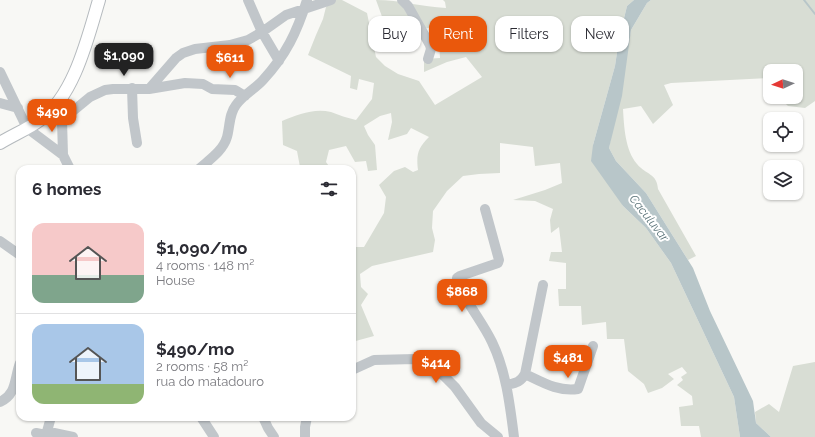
<!DOCTYPE html>
<meta charset="utf-8">
<style>
:root{--surface:#fff;--page:#f7f7f7;--text:#2b2b33;--muted:#7c7c81;--line:#e1e1e2;--accent:#ea580c}
body{margin:0;font-family:Raleway,sans-serif;background:var(--page);color:var(--text);height:100vh;display:flex;flex-direction:column;font-size:15px;white-space:nowrap}
*{box-sizing:border-box;margin:0}
p{font-size:13px;color:var(--muted)}
.icon{flex:none;width:22px;height:22px;fill:none;stroke:currentColor;stroke-width:2;stroke-linecap:round;stroke-linejoin:round}
.map{position:relative;flex:1;overflow:hidden}
.side{position:absolute;left:16px;top:165px;width:340px;height:256px;display:flex;flex-direction:column;background:var(--surface);border-radius:12px;box-shadow:0 1px 3px #0004}
.side>*{flex:none}
.hud{position:absolute;left:368px;top:16px;width:380px;height:36px;display:flex;gap:8px}
.needle{width:26px;rotate:266deg}
.controls{position:absolute;left:763px;top:64px;display:grid;gap:8px}
.controls a{display:grid;place-items:center;width:40px;height:40px;border-radius:8px;background:var(--surface);box-shadow:0 1px 3px #0004;font-size:20px}
.price{position:absolute;translate:-50% -34px;padding:0 9px;border-radius:8px;background:var(--accent);color:#fff;font-size:13px;line-height:26px;filter:drop-shadow(0 1px 2px #0008)}
.price::after{content:'';position:absolute;left:50%;top:24px;width:12px;height:9px;margin-left:-6px;background:inherit;clip-path:polygon(0 0,100% 0,50% 100%)}
.price.on{background:#222;color:#fff}
ul{padding:0;list-style:none}
li{display:flex;align-items:center;gap:12px;height:100px;padding:0 16px}
li+li{border-top:1px solid var(--line)}
li span{display:grid;place-items:center;flex:none;width:112px;height:80px;border-radius:12px;color:#555}
li>.icon{margin-inline-start:auto}
span .icon{width:48px;height:48px;fill:#fffc;stroke-width:1}
li b{font-size:17px}
h2{display:flex;justify-content:space-between;align-items:center;height:48px;padding:0 16px;font-size:17px}
.chip{padding:0 14px;border-radius:12px;background:var(--surface);box-shadow:0 1px 3px #0004;font-size:14px;line-height:36px}
.chip.on{background:var(--accent);color:#fff}
.map>svg:first-child{display:block}
</style>
<div class="map">
<svg width="815" height="437" viewBox="0 0 815 437">
<rect width="100%" height="100%" fill="#f8f8f5"/>
<path fill="#d8ddd4" d="M335,0H342L367,13L376,57L385,66L398,74L419,81L435,105L482,77L466,57L447,62L424,72V59L440,58L438,26L389,36L376,0C400,0 422,7 446,8L445,2L443,0H634L627,6L619,39L615,66L593,145L623,206L646,228L671,263L734,397L740,437H701L699,426H681L679,407L693,405L692,396L677,385L683,380L681,377L687,373L682,367L668,374L674,379L662,388L648,393L644,384L628,371L624,339H607L606,322L582,325L581,306H559L558,289H566V263L549,261L551,252H562L559,227L551,233L550,220L553,209L535,201L513,200L545,190L562,183L560,163L535,166L533,147L500,143V173L479,174L463,176L447,191L433,211L432,228L435,240L433,252L372,266L360,274L361,287L368,294L361,305L374,336L352,342V243H355L356,247H364L384,213L386,197L379,185L394,171L405,167L413,172L418,170C416,154 418,148 429,137L411,128L407,134L388,140L392,122L391,113L380,116L364,126L368,135L375,145L377,170L368,171L366,161L355,162L346,146L329,150L326,162L331,169H299L300,167L297,151L283,145L282,121C298,115 313,108 331,112C339,115 347,118 356,120L372,99L374,83L359,79L357,90L350,88L351,76L308,55L316,35L323,19L326,7Z
M651,0H815V101L805,108L788,106L779,97H796V71H770V83L768,78L671,83L664,85L673,105L653,124L641,106L623,109C624,126 625,150 637,164C646,175 657,173 658,189L696,256L688,260L646,193L616,161L609,148L631,30L647,3Z
M815,362V437H771L756,423L755,412L769,404L779,412L793,366Z"/>
<path fill="#b8c6c9" d="M634,0H651L647,3L631,30L622,96L609,148L616,161L646,193L693,268L710,311L753,401L756,423L771,437H740L734,397L671,263L646,228L623,206L591,161L593,145L615,66L619,39L627,6Z"/>
<g fill="none" stroke-linecap="round" stroke-linejoin="round">
<path stroke="#b8c6c9" stroke-width="2" d="M804,0L815,14"/>
<defs>
<path id="major" d="M0,143C13,135 28,129 40,120C74,97 88,37 99,0"/>
</defs>
<use href="#major" stroke="#b5babe" stroke-width="14"/>
<path stroke="#c1c6ca" stroke-width="10" d="M248,0L262,32L279,61
M402,0L408,6L430,45L431,49L428,59
M0,72L27,128L63,155
M132,88L133,118L137,143
M149,89L176,58L183,53L195,49L230,45L248,40L262,32L286,15L331,0
M0,103L18,108
M56,104L62,120L63,155L70,169
M62,120L90,97L105,90L113,89H149L185,83L203,84L212,89L235,90L245,96
M199,169C209,160 223,151 227,137C230,126 229,114 236,105C243,95 255,89 263,80C286,55 297,32 307,0
M485,209L499,260L498,263L460,276L457,278V281C466,303 482,321 492,342C506,371 510,405 514,437
M0,241L20,255
M352,370L374,360L415,359L428,364L444,376L455,387L481,423L498,437
M525,374C542,382 558,392 578,389L593,346
M506,385C515,383 520,383 525,374L543,285
M0,402C17,394 14,379 20,363
M201,417L214,437
M263,417L268,428L274,437
M36,433L46,435L54,433L73,437
M46,435L51,417
M305,437V427L307,417"/>
<use href="#major" stroke="#fff" stroke-width="12"/>
</g>
<g text-anchor="middle" dominant-baseline="central" stroke-width="4" stroke-linejoin="round" paint-order="stroke">
<g font-size="12" font-style="italic" fill="#5e767b" stroke="#fff">
<text transform="translate(649 218) rotate(52)">Caculuvar</text>
</g>
</g>
</svg>
<div class="controls">
<a><svg class="needle" viewBox="-14 -14 28 28"><path d="M0-13l5 13h-10z" fill="#e53935"/><path d="M0 13l5-13h-10z" fill="#7c7c81"/></svg></a>
<a><svg class="icon" aria-label="locate" viewBox="0 0 24 24"><circle cx="12" cy="12" r="6"/><path d="M12 2v4M12 18v4M2 12h4M18 12h4"/></svg></a>
<a><svg class="icon" aria-label="layers" viewBox="0 0 24 24"><path d="M12 4l9 5-9 5-9-5zM3 14l9 5 9-5"/></svg></a>
</div>
<b class="price on" style="left:124px;top:77px">$1,090</b>
<b class="price" style="left:230px;top:79px">$611</b>
<b class="price" style="left:52px;top:133px">$490</b>
<b class="price" style="left:462px;top:313px">$868</b>
<b class="price" style="left:568px;top:379px">$481</b>
<b class="price" style="left:436px;top:384px">$414</b>
<div class="hud">
<a class="chip">Buy</a>
<a class="chip on">Rent</a>
<a class="chip">Filters</a>
<a class="chip">New</a>
</div>
<section class="side">
<h2>6 homes<svg class="icon" aria-label="filters" viewBox="0 0 24 24"><path d="M4 7h16M4 17h16"/><circle cx="9" cy="7" r="2"/><circle cx="15" cy="17" r="2"/></svg></h2>
<ul>
<li><span style="background:linear-gradient(#f6c9c9 65%,#7fa58c 0)"><svg class="icon" aria-label="home" viewBox="0 0 24 24"><path d="M3 11l9-7 9 7M6 9v11h12V9"/></svg></span><div><b>$1,090/mo</b><p>4 rooms · 148 m²</p><p>House</p></div></li>
<li><span style="background:linear-gradient(#a9c7e8 75%,#8fb573 0)"><svg class="icon" aria-label="home" viewBox="0 0 24 24"><path d="M3 11l9-7 9 7M6 9v11h12V9"/></svg></span><div><b>$490/mo</b><p>2 rooms · 58 m²</p><p>rua do matadouro</p></div></li>
</ul>
</section>
</div>
